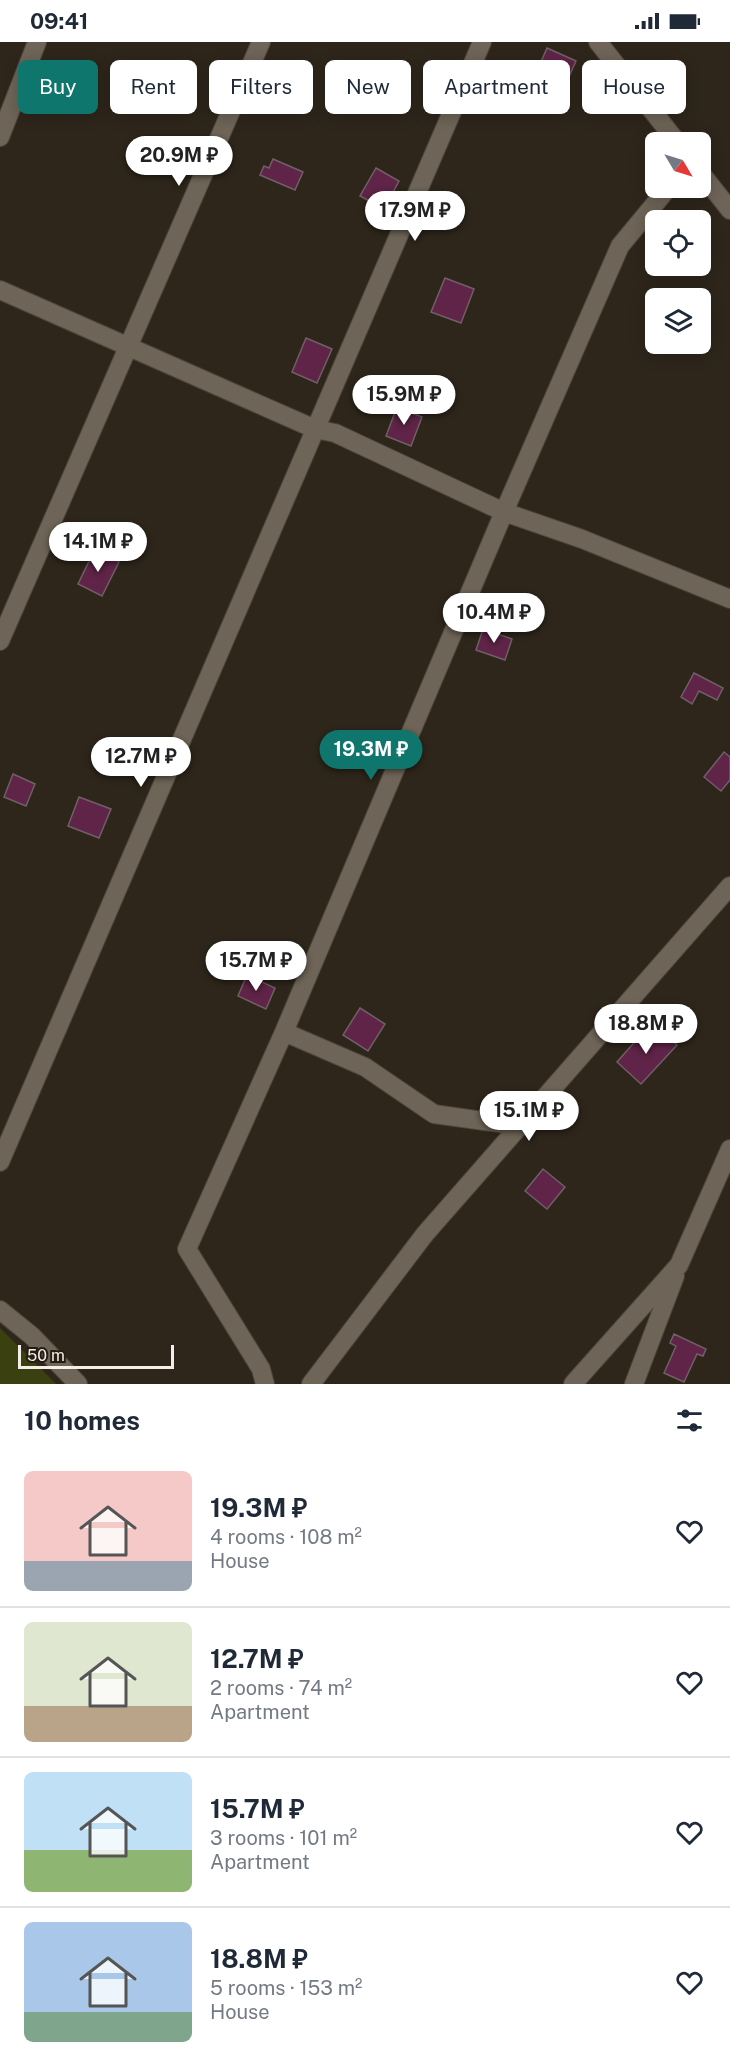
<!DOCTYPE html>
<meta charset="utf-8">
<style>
:root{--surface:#fff;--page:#f2f2f3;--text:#1f2937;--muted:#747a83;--line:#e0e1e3;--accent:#0f766e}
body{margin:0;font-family:"Public Sans",sans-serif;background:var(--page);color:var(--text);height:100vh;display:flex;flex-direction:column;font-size:22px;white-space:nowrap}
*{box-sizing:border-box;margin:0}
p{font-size:20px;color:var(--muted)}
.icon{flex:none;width:33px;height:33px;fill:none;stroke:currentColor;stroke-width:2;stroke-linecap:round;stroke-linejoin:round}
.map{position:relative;height:1342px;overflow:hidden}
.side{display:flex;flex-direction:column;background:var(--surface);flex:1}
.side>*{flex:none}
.banner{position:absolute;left:18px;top:18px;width:694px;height:54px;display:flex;gap:12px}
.needle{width:39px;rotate:128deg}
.fabs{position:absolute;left:645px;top:90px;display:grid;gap:12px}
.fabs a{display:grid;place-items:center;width:66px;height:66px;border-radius:9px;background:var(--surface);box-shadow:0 3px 15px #0003;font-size:30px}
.scale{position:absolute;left:18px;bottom:15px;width:156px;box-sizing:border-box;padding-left:6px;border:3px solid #f4eee7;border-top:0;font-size:16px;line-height:21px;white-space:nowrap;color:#f4eee7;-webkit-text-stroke:4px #251c12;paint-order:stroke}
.price{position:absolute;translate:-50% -51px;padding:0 14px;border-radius:21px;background:#fff;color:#222;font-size:20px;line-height:39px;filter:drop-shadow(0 2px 3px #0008)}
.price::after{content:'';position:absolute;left:50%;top:36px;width:18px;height:14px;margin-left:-9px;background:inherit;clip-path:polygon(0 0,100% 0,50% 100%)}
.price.on{background:var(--accent);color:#fff}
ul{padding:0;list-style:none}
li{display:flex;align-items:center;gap:18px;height:150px;padding:0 24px}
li+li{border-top:2px solid var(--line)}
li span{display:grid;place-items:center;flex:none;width:168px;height:120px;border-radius:9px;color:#555}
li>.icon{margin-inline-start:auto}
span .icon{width:72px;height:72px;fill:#fffc;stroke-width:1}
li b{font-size:26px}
h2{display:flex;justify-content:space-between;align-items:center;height:72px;padding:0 24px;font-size:26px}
.pill{padding:0 21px;border-radius:9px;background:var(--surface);box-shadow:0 3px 15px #0003;font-size:21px;line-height:54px}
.pill.on{background:var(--accent);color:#fff}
.status{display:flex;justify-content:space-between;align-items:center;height:42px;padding:0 30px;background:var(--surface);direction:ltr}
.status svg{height:16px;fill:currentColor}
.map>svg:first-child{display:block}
</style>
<div class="status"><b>09:41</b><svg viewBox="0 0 49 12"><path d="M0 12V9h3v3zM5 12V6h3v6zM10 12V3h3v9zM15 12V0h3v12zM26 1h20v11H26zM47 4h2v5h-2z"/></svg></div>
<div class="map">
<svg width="730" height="1342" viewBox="0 0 730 1342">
<rect width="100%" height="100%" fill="#2e261b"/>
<path fill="#3b4011" d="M0,1286L56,1342H0Z"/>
<path fill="#5f2447" stroke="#6f5f67" stroke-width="1.5" d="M547,6L576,19L562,50L533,38Z
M273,117L303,130L295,148L260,133L264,124L269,126Z
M376,126L399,139L384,167L360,154Z
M445,236L474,247L461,281L431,270Z
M306,296L332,307L317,341L292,330Z
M397,365L422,375L411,404L386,394Z
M95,507L119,520L102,554L78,542Z
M483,587L512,597L505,618L476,608Z
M694,631L723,646L717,658L699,649L692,662L681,655Z
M724,710L730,715V738L721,749L704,735Z
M13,732L35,742L26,764L4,755Z
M79,755L111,767L99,796L68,784Z
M247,933L275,946L266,967L238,954Z
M360,966L385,982L368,1009L343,993Z
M647,986L660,997L664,992L677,1003L641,1042L617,1020Z
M543,1127L565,1145L547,1167L525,1149Z
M674,1292L706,1307L703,1314L697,1312L684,1340L664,1331L676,1304L670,1301Z"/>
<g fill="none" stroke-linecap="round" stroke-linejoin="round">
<defs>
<path id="street" d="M598,0L677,100
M0,95L37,0
M700,130L730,168
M0,248L315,387L335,391L504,470L582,497L730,557
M0,599L261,0
M284,990L365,1025L434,1072L519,1084
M0,1120L482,0
M0,1268L32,1294L78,1342
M265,1342L261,1327L187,1207L284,990L504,470L620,204L668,146
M311,1342L425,1192L730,844
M573,1342L679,1223L730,1107
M634,1342L675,1234"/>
</defs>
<use href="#street" stroke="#4b453b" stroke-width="20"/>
<use href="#street" stroke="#6e6457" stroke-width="18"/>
</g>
</svg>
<div class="fabs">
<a><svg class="needle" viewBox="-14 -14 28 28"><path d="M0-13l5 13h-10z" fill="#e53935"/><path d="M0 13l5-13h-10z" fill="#747a83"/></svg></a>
<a><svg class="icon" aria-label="locate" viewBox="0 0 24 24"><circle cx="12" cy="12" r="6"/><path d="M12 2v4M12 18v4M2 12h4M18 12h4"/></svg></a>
<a><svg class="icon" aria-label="layers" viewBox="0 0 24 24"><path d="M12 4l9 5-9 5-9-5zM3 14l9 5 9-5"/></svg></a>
</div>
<div class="scale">50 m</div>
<b class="price" style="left:179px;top:145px">20.9M ₽</b>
<b class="price" style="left:415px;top:200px">17.9M ₽</b>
<b class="price" style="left:404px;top:384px">15.9M ₽</b>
<b class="price" style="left:98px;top:531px">14.1M ₽</b>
<b class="price" style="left:494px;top:602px">10.4M ₽</b>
<b class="price on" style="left:371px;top:739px">19.3M ₽</b>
<b class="price" style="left:141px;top:746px">12.7M ₽</b>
<b class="price" style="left:256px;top:950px">15.7M ₽</b>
<b class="price" style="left:646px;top:1013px">18.8M ₽</b>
<b class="price" style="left:529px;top:1100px">15.1M ₽</b>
<div class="banner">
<a class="pill on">Buy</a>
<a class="pill">Rent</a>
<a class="pill">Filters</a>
<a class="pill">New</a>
<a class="pill">Apartment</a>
<a class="pill">House</a>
</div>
</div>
<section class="side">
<h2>10 homes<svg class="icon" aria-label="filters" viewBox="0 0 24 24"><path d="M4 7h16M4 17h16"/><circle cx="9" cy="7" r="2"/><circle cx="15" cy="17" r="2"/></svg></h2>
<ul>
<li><span style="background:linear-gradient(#f6c9c9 75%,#9aa5b1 0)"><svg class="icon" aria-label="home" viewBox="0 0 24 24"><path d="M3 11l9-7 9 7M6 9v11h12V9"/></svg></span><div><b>19.3M ₽</b><p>4 rooms · 108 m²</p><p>House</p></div><svg class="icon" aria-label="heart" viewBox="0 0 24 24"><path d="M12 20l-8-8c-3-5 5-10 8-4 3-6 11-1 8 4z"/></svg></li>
<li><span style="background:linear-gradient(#dfe7d0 70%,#b9a48a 0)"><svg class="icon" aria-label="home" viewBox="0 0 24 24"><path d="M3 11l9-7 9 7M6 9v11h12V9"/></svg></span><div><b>12.7M ₽</b><p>2 rooms · 74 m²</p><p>Apartment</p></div><svg class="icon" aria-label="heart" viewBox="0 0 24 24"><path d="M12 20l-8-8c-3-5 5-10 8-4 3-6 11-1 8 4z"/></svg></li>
<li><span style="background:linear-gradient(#bfe0f5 65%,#8fb573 0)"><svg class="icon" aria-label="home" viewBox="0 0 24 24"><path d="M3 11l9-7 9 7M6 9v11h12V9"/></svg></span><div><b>15.7M ₽</b><p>3 rooms · 101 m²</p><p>Apartment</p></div><svg class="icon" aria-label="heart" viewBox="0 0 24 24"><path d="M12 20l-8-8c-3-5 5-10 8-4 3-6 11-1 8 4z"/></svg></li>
<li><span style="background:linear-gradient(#a9c7e8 75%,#7fa58c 0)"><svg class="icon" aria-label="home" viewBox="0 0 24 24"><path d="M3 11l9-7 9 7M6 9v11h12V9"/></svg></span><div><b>18.8M ₽</b><p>5 rooms · 153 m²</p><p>House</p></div><svg class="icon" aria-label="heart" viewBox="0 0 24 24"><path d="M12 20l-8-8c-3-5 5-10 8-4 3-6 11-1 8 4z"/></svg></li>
</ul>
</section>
